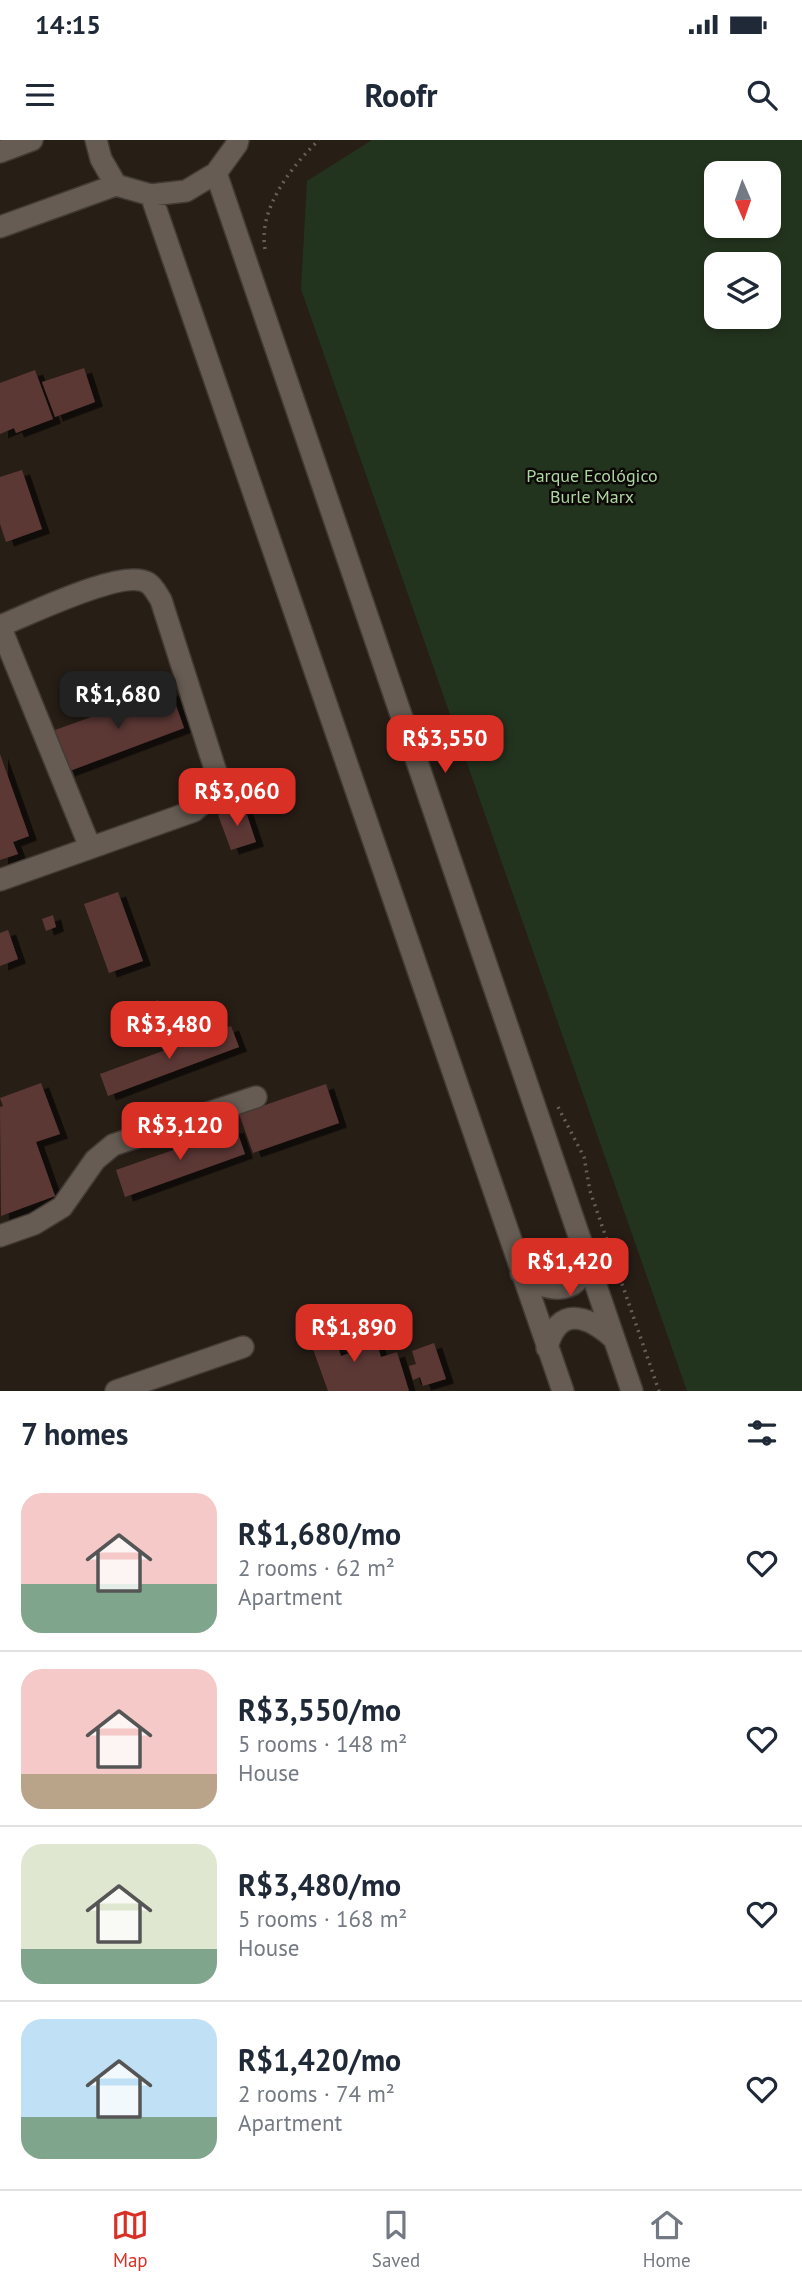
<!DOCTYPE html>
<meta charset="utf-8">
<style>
:root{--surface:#fff;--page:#f6f6f7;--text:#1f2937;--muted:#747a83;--line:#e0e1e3;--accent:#d93025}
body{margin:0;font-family:"PT Sans",sans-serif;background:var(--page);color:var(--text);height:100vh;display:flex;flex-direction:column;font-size:26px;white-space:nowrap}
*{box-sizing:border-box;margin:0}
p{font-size:23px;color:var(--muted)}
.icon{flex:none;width:38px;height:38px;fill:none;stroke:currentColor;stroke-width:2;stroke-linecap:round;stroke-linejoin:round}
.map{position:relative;height:1251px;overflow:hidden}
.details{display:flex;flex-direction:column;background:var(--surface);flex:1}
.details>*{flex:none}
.needle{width:46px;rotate:178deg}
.tools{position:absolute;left:704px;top:21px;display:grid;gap:14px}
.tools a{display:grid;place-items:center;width:77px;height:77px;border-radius:14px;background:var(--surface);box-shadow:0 4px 10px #0003;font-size:35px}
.price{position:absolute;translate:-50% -60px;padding:0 16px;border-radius:14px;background:var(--accent);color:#fff;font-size:23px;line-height:46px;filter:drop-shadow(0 2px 4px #0008)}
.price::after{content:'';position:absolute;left:50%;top:42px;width:21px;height:16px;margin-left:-10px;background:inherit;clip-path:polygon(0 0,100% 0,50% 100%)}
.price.active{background:#222;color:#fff}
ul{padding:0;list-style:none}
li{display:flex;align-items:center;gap:21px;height:175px;padding:0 21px}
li+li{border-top:2px solid var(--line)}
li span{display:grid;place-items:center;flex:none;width:196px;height:140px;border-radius:21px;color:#555}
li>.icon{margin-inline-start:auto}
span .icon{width:84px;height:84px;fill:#fffc;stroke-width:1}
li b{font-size:30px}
h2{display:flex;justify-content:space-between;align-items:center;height:84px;padding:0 21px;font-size:30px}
.status{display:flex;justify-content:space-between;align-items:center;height:49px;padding:0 35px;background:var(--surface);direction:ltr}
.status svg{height:19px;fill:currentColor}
header{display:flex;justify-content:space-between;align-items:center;height:91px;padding:0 21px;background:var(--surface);font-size:32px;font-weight:800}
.menu{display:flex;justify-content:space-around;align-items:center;height:98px;border-top:2px solid var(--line);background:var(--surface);font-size:19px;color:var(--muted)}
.menu a{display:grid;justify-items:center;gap:4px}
.menu .active{color:var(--accent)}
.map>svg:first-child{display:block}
</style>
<div class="status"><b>14:15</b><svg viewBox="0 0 49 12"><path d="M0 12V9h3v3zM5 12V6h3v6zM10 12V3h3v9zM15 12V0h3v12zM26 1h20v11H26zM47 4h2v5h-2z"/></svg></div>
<header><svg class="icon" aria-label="menu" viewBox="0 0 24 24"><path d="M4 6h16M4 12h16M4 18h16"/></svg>Roofr<svg class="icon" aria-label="search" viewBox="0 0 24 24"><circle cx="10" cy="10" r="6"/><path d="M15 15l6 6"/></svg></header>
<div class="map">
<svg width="802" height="1251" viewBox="0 0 802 1251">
<defs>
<filter id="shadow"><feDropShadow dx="8" dy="4.5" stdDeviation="0" flood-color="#0009"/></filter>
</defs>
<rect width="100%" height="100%" fill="#271e16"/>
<path fill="#23341e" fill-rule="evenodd" d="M372,0H802V1251H687L301,149L307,41ZM716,33H768V86H716ZM716,124H768V177H716Z"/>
<path fill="#5c3834" filter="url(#shadow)" d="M84,228L95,262L55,277L42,242Z
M35,230L53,279L16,293L14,288L0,294V243Z
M22,330L42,389L6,402L0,384V337Z
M171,551L184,588L67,632L56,601L55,590L144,558L145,561Z
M0,614L29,696L13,702L18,714L0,720Z
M244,666L256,702L231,710L218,675Z
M118,752L143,821L109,833L84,764Z
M53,775L56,787L46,791L42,779Z
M8,790L18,819L0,826V793Z
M158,860L165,878L136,887L135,883L131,885L127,873Z
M231,886L239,907L108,956L100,934Z
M41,943L60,994L36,1002L55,1056L1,1076L0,967L3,966L0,958Z
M326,944L339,983L253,1013L239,974Z
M236,988L245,1014L125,1057L116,1030Z
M328,1176L341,1216L377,1204L381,1217L397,1212L409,1251H328L304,1184Z
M434,1203L446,1239L423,1246L420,1237L413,1240L410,1230L409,1226L416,1224L412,1211Z"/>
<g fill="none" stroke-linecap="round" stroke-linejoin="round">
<defs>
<path id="minor" d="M96,0L101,19L116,45L151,55L186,51L216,33L237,4L238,0
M0,12L32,0
M216,33L632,1251
M151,55L563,1251
M0,87L116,45
M0,486C28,475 124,427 148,443C154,447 157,454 161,460L216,632L212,655L194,671L0,740
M0,486L90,707
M0,1096L34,1084L62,1067L95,1020L113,1005L256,957
M521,1133C547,1155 587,1157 584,1113
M547,1208C558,1165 588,1175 614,1199
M116,1251L243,1207"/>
</defs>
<use href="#minor" stroke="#423b36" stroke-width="24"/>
<path stroke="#675f58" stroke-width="3.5" stroke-dasharray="2 5" stroke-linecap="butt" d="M265,109C258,68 292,26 319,0
M558,967L584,1017L590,1051L659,1251"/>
<use href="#minor" stroke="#665c53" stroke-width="21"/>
</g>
<g text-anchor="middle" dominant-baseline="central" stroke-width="5" stroke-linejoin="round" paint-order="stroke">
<g font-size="18" fill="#aed6a2" stroke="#0d0906">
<text x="592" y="335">Parque Ecológico<tspan x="592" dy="21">Burle Marx</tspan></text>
</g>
</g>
</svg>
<div class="tools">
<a><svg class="needle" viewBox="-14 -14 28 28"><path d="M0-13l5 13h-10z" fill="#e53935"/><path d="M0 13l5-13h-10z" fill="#747a83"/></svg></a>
<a><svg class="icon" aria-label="layers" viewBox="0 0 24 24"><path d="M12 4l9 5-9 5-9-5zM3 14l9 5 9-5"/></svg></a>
</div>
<b class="price active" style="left:118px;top:591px">R$1,680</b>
<b class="price" style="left:445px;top:635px">R$3,550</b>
<b class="price" style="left:237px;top:688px">R$3,060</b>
<b class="price" style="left:169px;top:921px">R$3,480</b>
<b class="price" style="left:180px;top:1022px">R$3,120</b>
<b class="price" style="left:570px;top:1158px">R$1,420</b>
<b class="price" style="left:354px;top:1224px">R$1,890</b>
</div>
<section class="details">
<h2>7 homes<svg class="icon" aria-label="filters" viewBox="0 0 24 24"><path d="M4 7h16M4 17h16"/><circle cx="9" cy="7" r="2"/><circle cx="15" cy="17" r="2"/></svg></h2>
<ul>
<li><span style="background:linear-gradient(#f6c9c9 65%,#7fa58c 0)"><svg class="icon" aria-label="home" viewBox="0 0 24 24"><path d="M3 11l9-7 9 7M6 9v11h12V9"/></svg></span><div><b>R$1,680/mo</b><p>2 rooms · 62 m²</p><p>Apartment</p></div><svg class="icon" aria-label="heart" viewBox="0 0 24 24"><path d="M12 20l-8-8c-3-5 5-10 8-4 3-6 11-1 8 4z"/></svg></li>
<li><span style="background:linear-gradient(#f6c9c9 75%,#b9a48a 0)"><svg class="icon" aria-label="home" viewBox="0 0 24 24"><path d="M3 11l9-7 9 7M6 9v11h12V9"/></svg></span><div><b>R$3,550/mo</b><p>5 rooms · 148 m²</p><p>House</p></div><svg class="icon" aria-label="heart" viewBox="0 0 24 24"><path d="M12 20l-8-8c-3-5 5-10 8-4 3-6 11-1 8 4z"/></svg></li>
<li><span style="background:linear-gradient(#dfe7d0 75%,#7fa58c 0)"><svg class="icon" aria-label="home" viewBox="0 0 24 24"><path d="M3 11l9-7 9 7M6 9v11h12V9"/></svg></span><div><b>R$3,480/mo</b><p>5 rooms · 168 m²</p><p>House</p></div><svg class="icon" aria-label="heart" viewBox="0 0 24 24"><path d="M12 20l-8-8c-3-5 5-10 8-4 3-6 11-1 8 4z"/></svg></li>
<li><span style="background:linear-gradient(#bfe0f5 70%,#7fa58c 0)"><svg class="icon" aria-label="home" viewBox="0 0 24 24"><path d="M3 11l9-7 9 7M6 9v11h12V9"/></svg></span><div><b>R$1,420/mo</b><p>2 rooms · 74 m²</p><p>Apartment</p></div><svg class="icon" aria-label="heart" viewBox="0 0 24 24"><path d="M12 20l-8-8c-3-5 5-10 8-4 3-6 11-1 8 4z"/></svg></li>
</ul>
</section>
<nav class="menu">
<a class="active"><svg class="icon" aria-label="map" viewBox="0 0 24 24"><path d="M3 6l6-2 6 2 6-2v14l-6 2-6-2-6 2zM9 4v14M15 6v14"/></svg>Map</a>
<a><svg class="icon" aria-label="saved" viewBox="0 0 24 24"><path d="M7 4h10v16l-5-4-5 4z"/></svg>Saved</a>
<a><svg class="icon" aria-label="home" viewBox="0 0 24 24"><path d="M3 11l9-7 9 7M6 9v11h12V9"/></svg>Home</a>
</nav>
